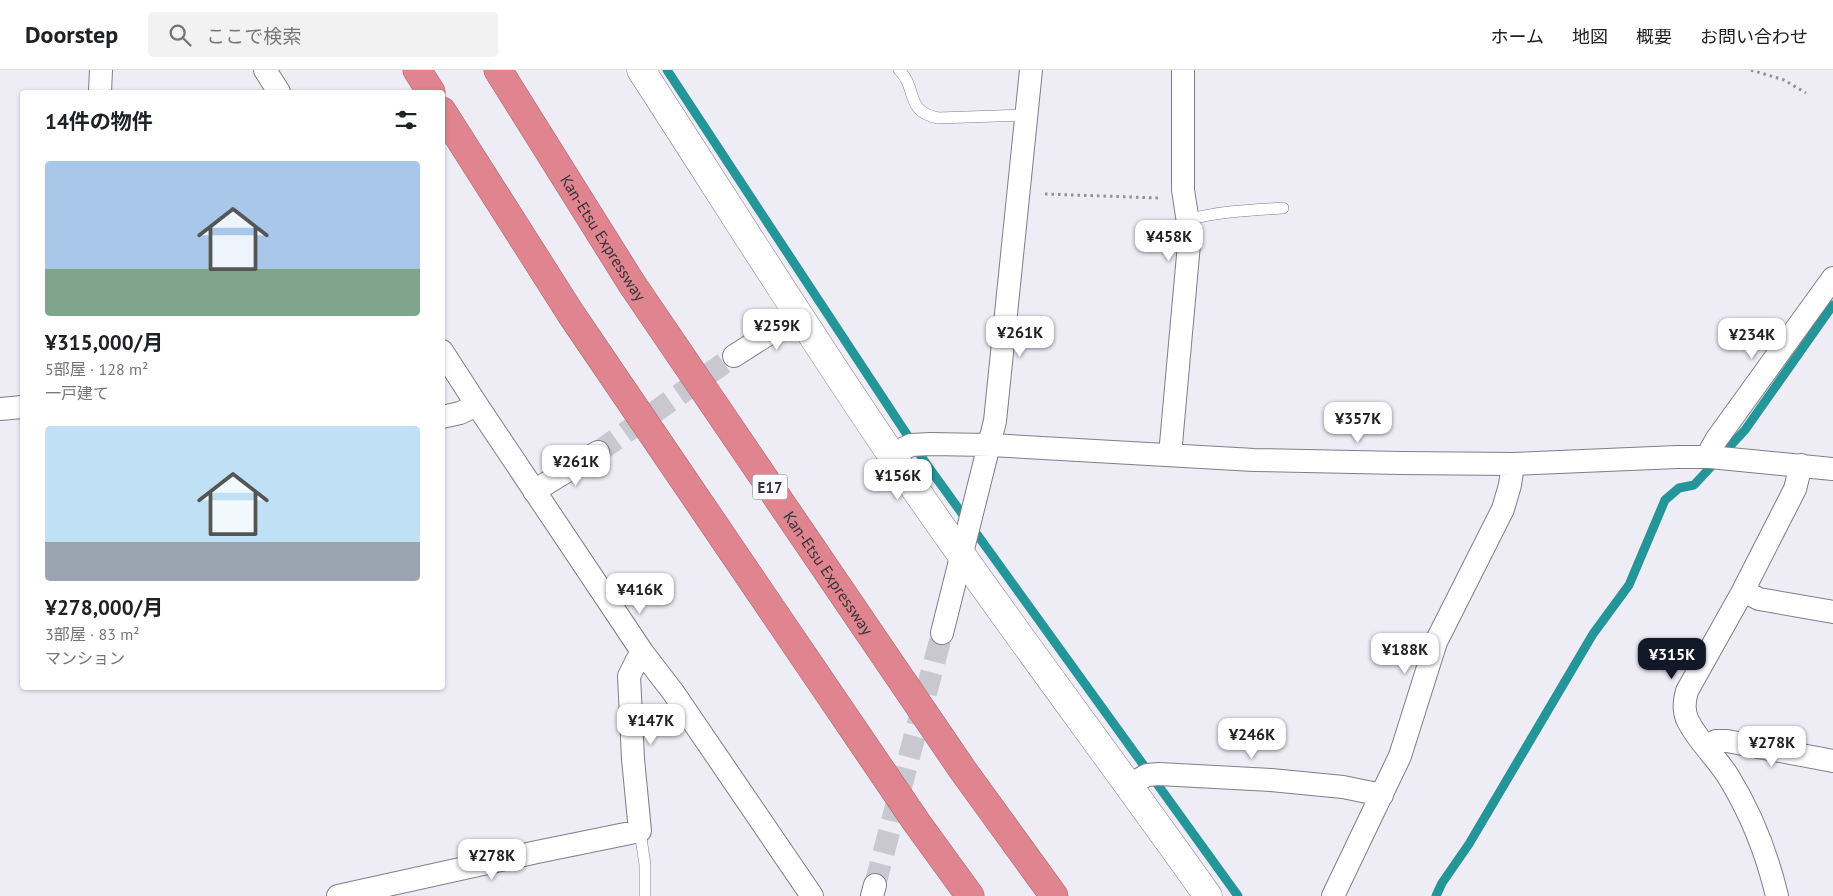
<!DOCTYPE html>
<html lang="ja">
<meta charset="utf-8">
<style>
:root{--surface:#fff;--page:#f2f2f2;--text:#202124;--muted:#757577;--line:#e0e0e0;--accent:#111827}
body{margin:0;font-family:"PT Sans","Noto Sans JP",sans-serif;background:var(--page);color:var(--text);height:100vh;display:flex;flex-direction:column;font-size:19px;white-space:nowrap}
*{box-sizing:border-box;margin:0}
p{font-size:16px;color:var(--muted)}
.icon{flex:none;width:28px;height:28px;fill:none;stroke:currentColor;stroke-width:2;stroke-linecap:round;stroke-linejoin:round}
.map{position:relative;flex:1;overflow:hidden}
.panel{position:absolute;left:20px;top:20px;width:425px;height:600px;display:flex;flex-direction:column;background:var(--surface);border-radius:5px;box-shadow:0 1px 4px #0004}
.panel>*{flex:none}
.price{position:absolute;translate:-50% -42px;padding:0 11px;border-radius:10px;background:#fff;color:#222;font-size:16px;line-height:32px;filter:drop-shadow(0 1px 2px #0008)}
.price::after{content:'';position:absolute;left:50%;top:30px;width:15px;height:11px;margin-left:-8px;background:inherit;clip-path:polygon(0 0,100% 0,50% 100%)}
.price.on{background:var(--accent);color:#fff}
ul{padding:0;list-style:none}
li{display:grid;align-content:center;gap:10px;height:265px;padding:0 25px}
li span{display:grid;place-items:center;height:155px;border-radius:5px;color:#555}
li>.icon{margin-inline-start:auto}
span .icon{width:90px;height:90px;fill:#fffc;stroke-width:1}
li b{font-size:21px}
h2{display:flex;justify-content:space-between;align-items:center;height:60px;padding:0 25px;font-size:21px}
header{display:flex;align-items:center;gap:30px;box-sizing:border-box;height:70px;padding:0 25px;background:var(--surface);border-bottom:1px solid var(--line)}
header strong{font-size:24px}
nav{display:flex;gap:28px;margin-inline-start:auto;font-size:18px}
.search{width:350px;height:45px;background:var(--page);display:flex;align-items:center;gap:12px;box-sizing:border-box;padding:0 18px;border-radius:5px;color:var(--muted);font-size:19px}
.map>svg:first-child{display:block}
</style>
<header>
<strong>Doorstep</strong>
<div class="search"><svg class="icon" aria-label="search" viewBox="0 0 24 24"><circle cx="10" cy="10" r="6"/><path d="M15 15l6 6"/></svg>ここで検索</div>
<nav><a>ホーム</a><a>地図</a><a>概要</a><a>お問い合わせ</a></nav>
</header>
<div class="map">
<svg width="1833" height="826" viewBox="0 0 1833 826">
<rect width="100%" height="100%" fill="#eeecf5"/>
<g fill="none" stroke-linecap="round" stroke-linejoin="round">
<path stroke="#249699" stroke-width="9" d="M667,0L927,395L1238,826
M1436,826L1442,813L1469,774L1593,564L1629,515L1665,430L1679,418L1694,415L1745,360L1833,235"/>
<path stroke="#c9c7cf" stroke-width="22" stroke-dasharray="22 11" stroke-linecap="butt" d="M598,382L734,286
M875,815L942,563"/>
<defs>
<path id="service" d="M899,0C918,18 904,41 938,48L1025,45
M1187,150C1219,141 1251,140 1283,138
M640,761L645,795V826"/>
<path id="minor" d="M265,0L279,22
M100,22L101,0
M442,281L477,335L643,583L673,622L812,826
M734,286L798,245
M0,339L22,337
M442,347L460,343L477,335
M892,384L911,375L930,374L990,375L1254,390L1401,393L1513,394L1677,387H1710L1833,399
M1170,385L1189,174V159L1183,120V0
M1710,387L1711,379L1716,370L1833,208
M534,421L598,382
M1743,521L1759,529L1833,542
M942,563L995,351L1031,0
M1706,676L1716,671H1727L1833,691
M1129,715L1147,705L1159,704L1271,710L1343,717L1382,725
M338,826L537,782L640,761L633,689L629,606L637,590L643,583
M872,826L875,815
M1333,826L1400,686L1436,572L1503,439L1510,415L1513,394
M1777,826C1767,784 1751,743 1728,706C1716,687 1698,671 1688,651C1683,641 1684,631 1687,621L1743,521L1795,419L1801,395"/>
<path id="tertiary" d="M641,0C724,128 805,258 891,384C993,534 1103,678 1208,826"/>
<g id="motorway">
<path d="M417,0L431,22"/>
<path id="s1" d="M498,0L632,214L962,699L1054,826"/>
<path d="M442,41L571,244L917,753L970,826"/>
</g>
</defs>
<use href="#service" stroke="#7f7d86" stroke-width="12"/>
<use href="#minor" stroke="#7f7d86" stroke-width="24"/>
<use href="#tertiary" stroke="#7f7d86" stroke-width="29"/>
<use href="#motorway" stroke="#a46871" stroke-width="29"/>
<path stroke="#939198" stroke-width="3" stroke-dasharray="2.5 4" stroke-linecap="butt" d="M1751,0L1784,10L1806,23
M1045,124L1159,128"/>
<use href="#service" stroke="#fff" stroke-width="11"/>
<use href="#minor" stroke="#fff" stroke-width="22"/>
<use href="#tertiary" stroke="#fff" stroke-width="28"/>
<use href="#motorway" stroke="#e0848f" stroke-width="28"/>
</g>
<g text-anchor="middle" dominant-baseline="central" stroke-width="4" stroke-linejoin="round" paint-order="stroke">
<rect fill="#fbfafe" stroke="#706f73" stroke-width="1" x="752.5" y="404.5" width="35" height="25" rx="4"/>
<g font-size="15" font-weight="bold" fill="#353438">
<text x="770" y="417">E17</text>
</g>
<g font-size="16" fill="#353438" stroke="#fbfafe">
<text stroke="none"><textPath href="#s1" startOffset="198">Kan-Etsu Expressway</textPath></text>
<text stroke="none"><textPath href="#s1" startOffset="602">Kan-Etsu Expressway</textPath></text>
</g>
</g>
</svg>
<b class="price" style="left:1169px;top:192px">¥458K</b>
<b class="price" style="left:777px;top:281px">¥259K</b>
<b class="price" style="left:1020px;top:288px">¥261K</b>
<b class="price" style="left:1752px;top:290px">¥234K</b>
<b class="price" style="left:1358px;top:374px">¥357K</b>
<b class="price" style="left:576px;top:417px">¥261K</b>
<b class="price" style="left:898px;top:431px">¥156K</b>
<b class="price" style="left:640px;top:545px">¥416K</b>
<b class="price" style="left:1405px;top:605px">¥188K</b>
<b class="price on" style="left:1672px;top:610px">¥315K</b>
<b class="price" style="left:651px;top:676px">¥147K</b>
<b class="price" style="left:1252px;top:690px">¥246K</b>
<b class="price" style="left:1772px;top:698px">¥278K</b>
<b class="price" style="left:492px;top:811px">¥278K</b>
<section class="panel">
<h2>14件の物件<svg class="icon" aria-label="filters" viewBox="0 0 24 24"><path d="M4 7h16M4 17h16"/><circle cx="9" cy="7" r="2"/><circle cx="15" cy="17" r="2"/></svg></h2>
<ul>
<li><span style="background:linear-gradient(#a9c7e8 70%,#7fa58c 0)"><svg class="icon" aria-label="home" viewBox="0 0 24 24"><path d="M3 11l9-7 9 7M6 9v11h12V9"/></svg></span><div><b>¥315,000/月</b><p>5部屋 · 128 m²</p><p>一戸建て</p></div></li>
<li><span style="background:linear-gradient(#bfe0f5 75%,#9aa5b1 0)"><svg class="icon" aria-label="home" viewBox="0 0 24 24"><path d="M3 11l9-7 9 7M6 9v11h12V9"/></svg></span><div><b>¥278,000/月</b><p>3部屋 · 83 m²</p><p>マンション</p></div></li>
</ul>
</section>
</div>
